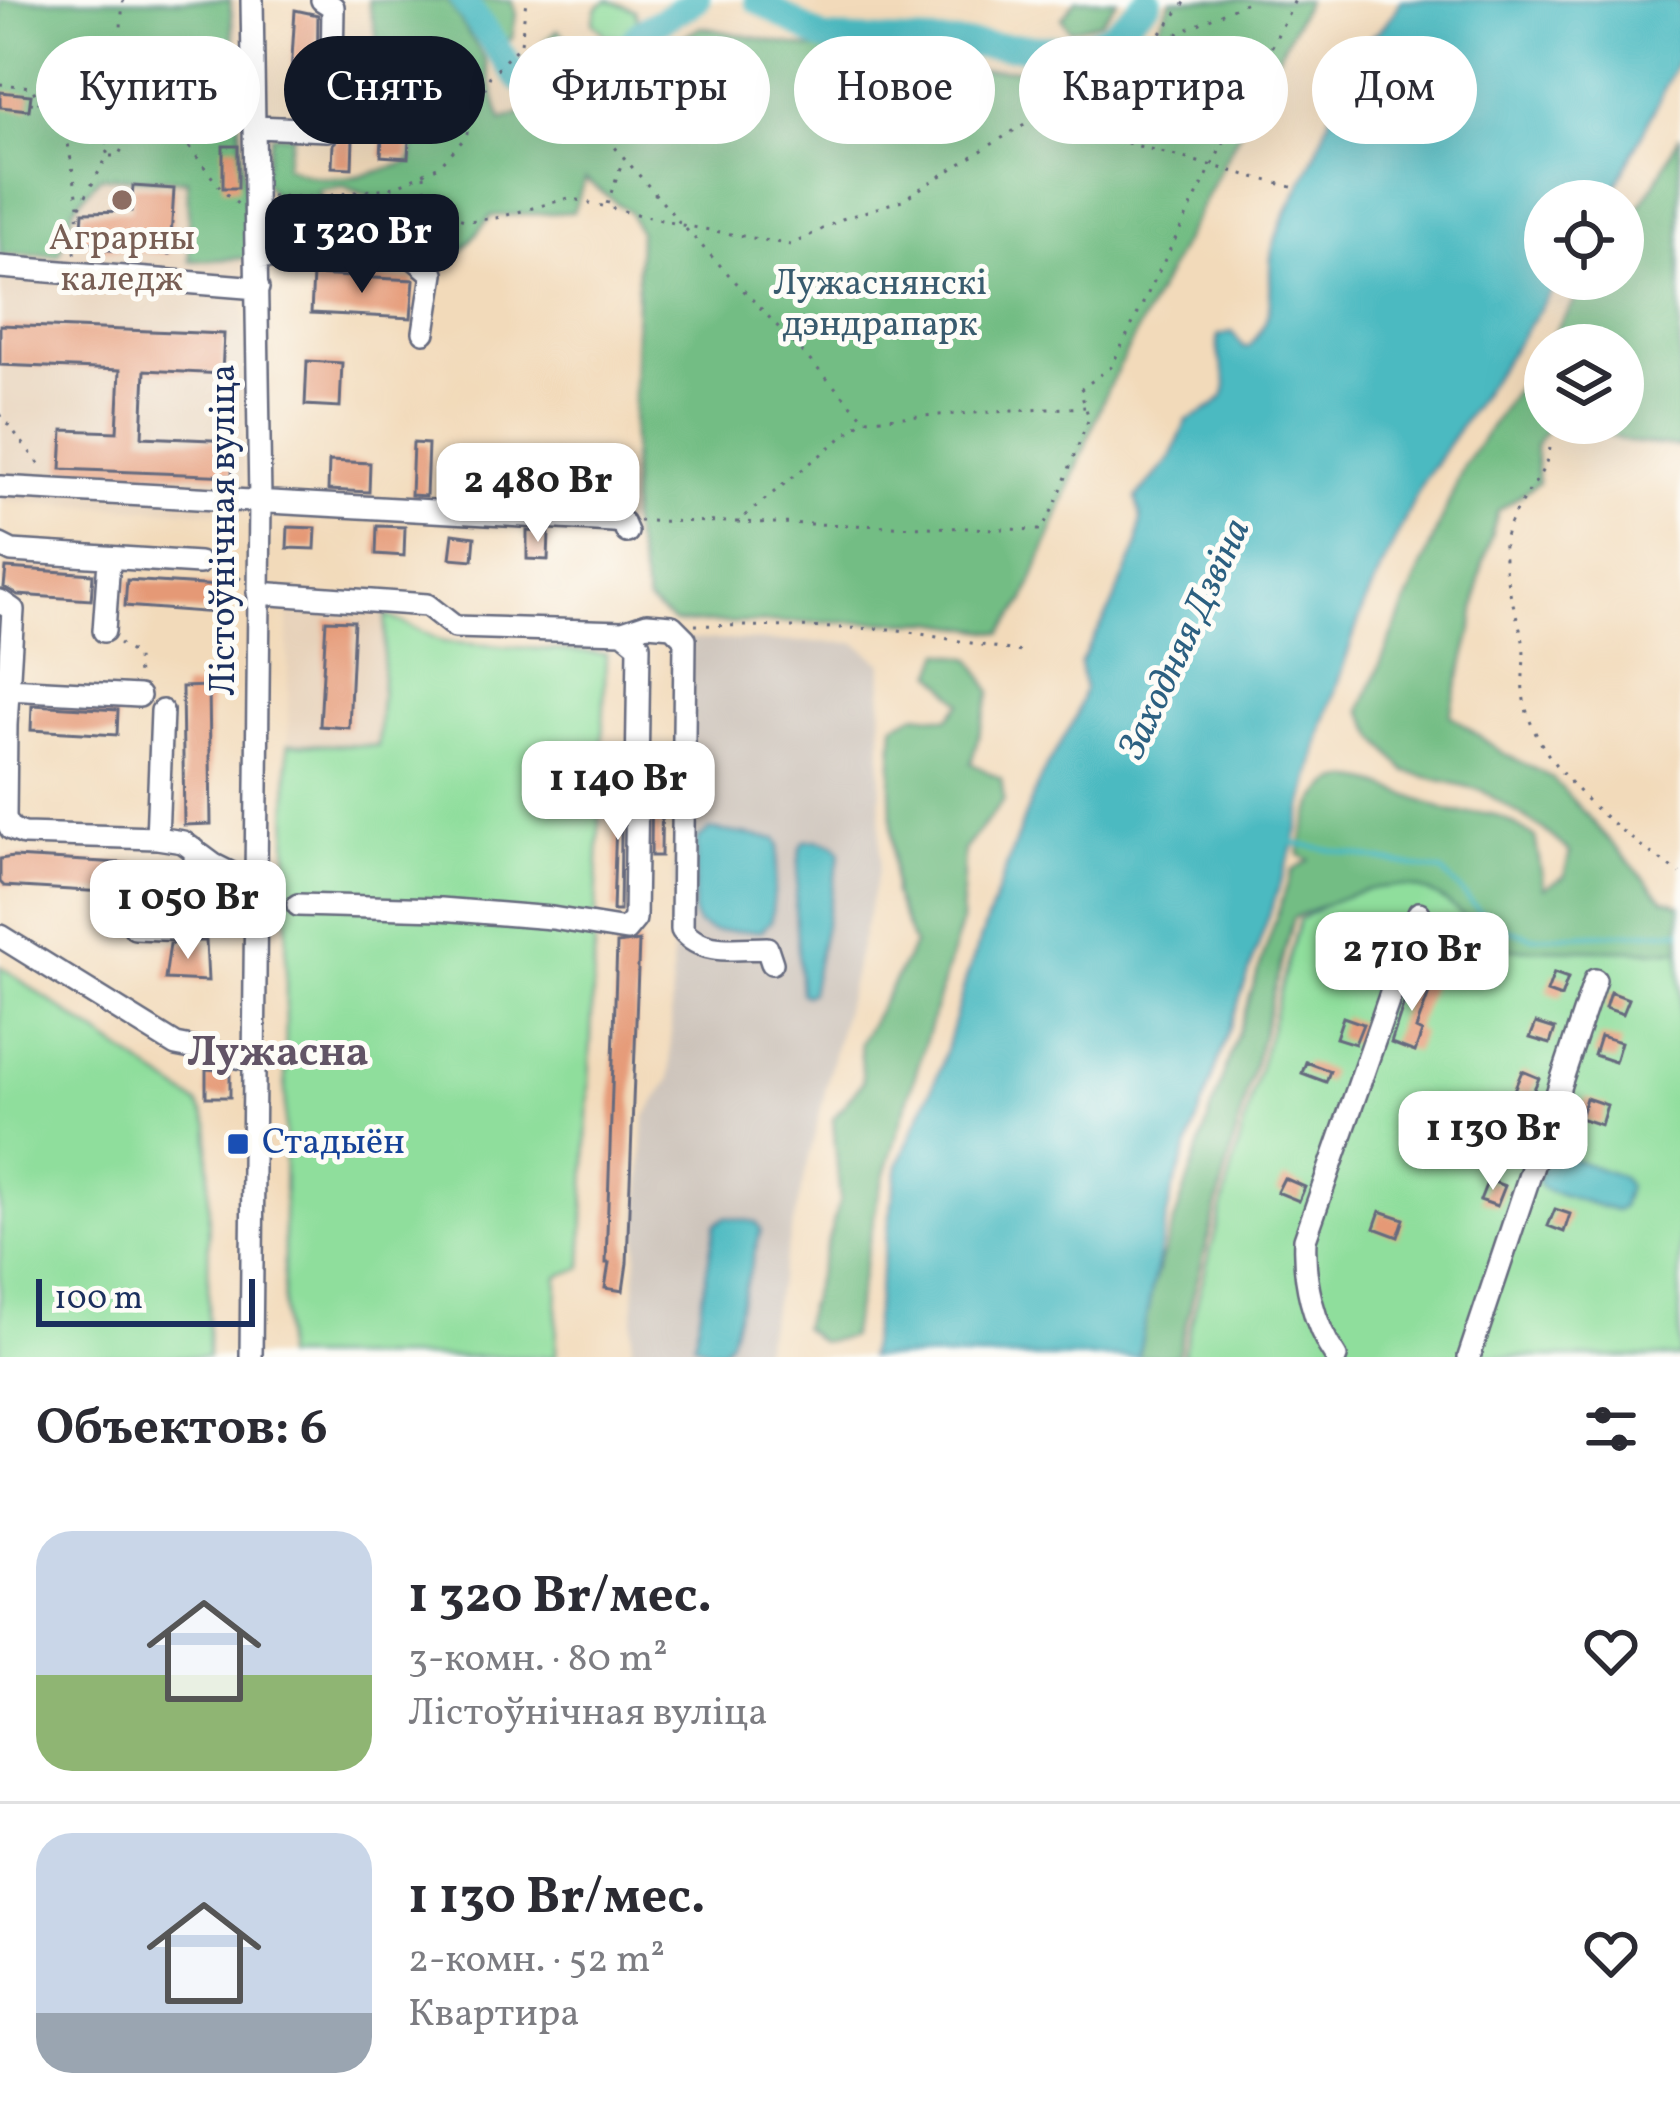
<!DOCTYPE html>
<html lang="ru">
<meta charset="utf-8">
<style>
:root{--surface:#fff;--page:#f7f7f7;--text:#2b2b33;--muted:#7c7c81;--line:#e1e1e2;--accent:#111827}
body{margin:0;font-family:Vollkorn,serif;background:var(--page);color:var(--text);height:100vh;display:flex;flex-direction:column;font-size:45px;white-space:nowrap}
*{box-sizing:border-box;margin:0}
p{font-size:39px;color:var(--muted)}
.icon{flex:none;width:66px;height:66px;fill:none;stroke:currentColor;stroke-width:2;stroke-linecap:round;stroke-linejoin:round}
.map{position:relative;height:1357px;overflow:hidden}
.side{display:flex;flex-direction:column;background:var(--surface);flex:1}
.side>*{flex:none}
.banner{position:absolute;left:36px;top:36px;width:1608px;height:108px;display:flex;gap:24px}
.tools{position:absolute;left:1524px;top:180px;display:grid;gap:24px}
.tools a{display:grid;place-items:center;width:120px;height:120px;border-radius:50%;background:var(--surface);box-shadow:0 12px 48px #0002;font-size:60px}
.scale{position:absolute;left:36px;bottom:30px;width:219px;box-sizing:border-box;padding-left:12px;border:6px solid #1b2f5e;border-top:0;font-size:33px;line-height:42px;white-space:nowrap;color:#1b2f5e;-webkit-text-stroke:9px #fdfcf7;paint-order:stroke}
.price{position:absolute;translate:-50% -102px;padding:0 27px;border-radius:24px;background:#fff;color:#222;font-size:39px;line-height:78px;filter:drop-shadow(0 3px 6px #0008)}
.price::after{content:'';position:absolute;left:50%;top:72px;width:36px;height:27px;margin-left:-18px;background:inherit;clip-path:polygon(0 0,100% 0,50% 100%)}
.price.active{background:var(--accent);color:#fff}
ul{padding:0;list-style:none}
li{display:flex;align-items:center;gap:36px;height:300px;padding:0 36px}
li+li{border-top:3px solid var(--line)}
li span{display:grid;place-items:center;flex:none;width:336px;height:240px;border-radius:36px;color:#555}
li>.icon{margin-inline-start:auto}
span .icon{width:144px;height:144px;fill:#fffc;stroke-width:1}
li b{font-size:51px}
h2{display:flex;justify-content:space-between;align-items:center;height:144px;padding:0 36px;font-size:51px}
.pill{padding:0 42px;border-radius:54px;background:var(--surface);box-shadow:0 12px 48px #0002;font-size:42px;line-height:108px}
.pill.active{background:var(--accent);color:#fff}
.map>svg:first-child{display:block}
</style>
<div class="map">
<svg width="1680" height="1357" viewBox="0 0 1680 1357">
<rect width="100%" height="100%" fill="#fdfcf7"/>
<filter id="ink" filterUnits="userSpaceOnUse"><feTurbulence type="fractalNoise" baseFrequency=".00833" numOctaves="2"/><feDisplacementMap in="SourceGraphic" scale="24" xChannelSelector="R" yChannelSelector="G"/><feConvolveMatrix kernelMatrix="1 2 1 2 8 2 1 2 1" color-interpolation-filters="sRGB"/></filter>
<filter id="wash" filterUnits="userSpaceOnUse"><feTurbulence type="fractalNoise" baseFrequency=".004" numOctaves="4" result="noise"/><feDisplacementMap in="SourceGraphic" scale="48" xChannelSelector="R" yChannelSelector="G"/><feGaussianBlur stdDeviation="2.7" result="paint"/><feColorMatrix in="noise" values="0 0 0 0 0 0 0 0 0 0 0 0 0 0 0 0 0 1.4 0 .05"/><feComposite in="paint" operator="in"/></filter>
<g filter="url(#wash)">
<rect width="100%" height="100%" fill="#f2daba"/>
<path fill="#e6d0b7" d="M0,0H237L244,113V514L0,501Z
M288,606L386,615L378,747L288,744Z"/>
<path fill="#ccc2b9" d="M678,639L856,643L882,663L880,864L761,1357H633L631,1354L645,1118L670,1079Z"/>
<path fill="#8fde9c" stroke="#55867d" stroke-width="3" d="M608,0L635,10L638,22L623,37L607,36L593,22L597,7Z
M386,615L444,642L606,654L582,1268L558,1276L556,1357H283L288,744L378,746Z
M1370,880L1437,888L1680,945V1357H1182L1299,920Z
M0,966L198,1104L209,1125L208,1357H0Z"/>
<path fill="#73bd84" stroke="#477671" stroke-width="3" d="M0,0H230L250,258L190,261L187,180L100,177L74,207L59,255H0Z
M368,0H447L485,59L501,121L535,109L621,94L669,45L701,27L878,62L985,70L1080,67L1154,34L1171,0H1307L1108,388L1025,600L1002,633L933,622L674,623L648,602L630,521L639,232L629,212L585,179L573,212L491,216L455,259L418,239L403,211L344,186L318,190L326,214L316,227L282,208L263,179L272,135H293L285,166C327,188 369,176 411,161L415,137L382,108L326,115L336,91L366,68L377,40Z
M473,0H512L516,14L512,39L505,41Z
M1076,0H1117L1101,22L1070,30L1062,18Z
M558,30L586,55L583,69L564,80L548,73L538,62L543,42Z
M1680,135V447L1627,442L1574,423H1623V345H1545V423H1551L1535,446L1538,483L1498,511L1479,577L1473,627L1450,715L1501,752L1552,778L1664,900L1680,905V951L1512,949C1485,936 1467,917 1443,900C1395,868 1340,899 1293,918L1177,1357H1138L1151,1291L1292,871L1309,860L1299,855C1320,736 1372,786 1449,811C1461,815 1473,811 1486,813C1502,815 1521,829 1535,837L1544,888L1564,877L1570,852L1543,829L1481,790L1406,772L1376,737L1361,710L1464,466L1590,279H1623V230L1654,185Z
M942,652L972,659L991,692L971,763L1001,779L1004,800L964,850L961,924L878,1197L850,1337L820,1342L802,1327L840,1200L833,1119L863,1081L860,1043L914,945L894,895L891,785L894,725L917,714L948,718L961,703L934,673Z"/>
<path fill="#4bbac1" stroke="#337490" stroke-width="3" d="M1400,0H1680V57L1609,201H1545V279H1560L1422,483L1363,608L1323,726L1294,844L1172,1192L1138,1357H868L898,1165L941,1067L966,979L1023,821L1041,777L1076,717L1084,689L1080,663L1111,608L1137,547L1141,518L1136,498L1171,458L1187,420C1254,390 1214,381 1218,336L1232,332L1243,347H1249C1287,303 1259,279 1277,235C1289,203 1308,174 1320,142C1332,113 1339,83 1354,56C1368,32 1386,34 1400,0Z
M710,829L776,839L779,846L771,921L761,931H712L697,924L693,913L697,840Z
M818,840L835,845L840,853L811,992L806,995L801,993L795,909L800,848L805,841Z
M1553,1152L1622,1177L1628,1186L1622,1207L1616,1211L1543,1189L1538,1182L1545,1155Z
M725,1217L756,1222L761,1230L730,1340L722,1350L710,1351L694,1343L715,1225Z"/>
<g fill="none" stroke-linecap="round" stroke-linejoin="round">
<path stroke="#4bbac1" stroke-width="4.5" d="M1293,843L1443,872L1493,925L1533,937L1680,931"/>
<path stroke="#4bbac1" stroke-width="27" d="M463,0L519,79L550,96L591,91L640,33L697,0
M757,0L823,39L1078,49L1111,35L1149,0"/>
</g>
<g id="blocks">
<path fill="#e59976" d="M295,10L318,15L317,91L290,90Z
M0,92L31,95L29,110L0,107Z
M339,138L353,139L352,168L332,167L333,144Z
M382,138L409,140L408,158L381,156Z
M223,146H238V188H223Z
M133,186L174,189L170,254L95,249L96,243L81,242L83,212L131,211Z
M313,275L414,280L411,318L311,313Z
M0,325L224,334L222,374L145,370L142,437L234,441L232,476L61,469L63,430L117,432L120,370L0,365Z
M307,361L342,363L340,407L305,405Z
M413,443L428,444L426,496L411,495Z
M329,461L370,463L369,492L328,490Z
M377,526L405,527L404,556L376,554Z
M288,527L316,528L315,549L287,548Z
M527,531L549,532L548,560L527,559Z
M453,534L475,537L473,560L450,558Z
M6,568L93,574L91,600L18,595L4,587Z
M127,580L217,586L215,613L125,606Z
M326,620L354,621L349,728L320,726Z
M209,686L211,824L184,825L182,687Z
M32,705L118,710L117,735L31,730Z
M618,761H622L620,911H613Z
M652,762H662L661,856H651Z
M13,857L157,865L156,869H172L171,896L4,886L0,882V859Z
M199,941H206L208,981L165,979L170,944Z
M639,941L627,1263L623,1291L605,1288L609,1263H606L617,944Z
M1368,960L1385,965L1378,986L1361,980Z
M1554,973L1568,978L1561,997L1547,992Z
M1413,975L1433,982L1416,1029L1422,1032L1415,1052L1391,1043Z
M1610,992L1629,999L1623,1014L1605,1008Z
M1343,1017L1363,1024L1355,1044L1336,1038Z
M1536,1023L1555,1029L1550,1044L1530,1038Z
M1600,1036L1621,1042L1615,1062L1594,1055Z
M1306,1062L1330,1071L1326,1082L1302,1073Z
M206,1069L230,1071V1097H206Z
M1522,1071L1539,1078L1531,1096L1514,1090Z
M1586,1098L1607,1105L1601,1125L1580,1118Z
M1501,1127L1520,1134L1516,1148L1496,1141Z
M1284,1178L1305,1187L1299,1201L1277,1192Z
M1488,1180L1505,1186L1497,1206L1480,1200Z
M1555,1209L1570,1214L1564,1232L1548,1226Z
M1380,1211L1404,1219L1398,1237L1374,1228Z"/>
</g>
</g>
<g filter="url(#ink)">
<use href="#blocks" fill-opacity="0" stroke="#666b7e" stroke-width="3"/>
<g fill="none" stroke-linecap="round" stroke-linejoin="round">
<defs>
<path id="minor" d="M322,0L333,7L332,69
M256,127L327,130
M258,257L409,254L433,274L424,332
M0,267L258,288
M0,487L613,521L623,523L627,532
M0,545L12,551L199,563
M258,593L427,605L455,627L623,632L647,624L672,626L685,639L682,930C702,956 737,948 767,948L772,963
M0,601L13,610L6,725
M104,631L109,560
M8,689L139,696
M0,724L6,725L5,818L11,829L24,834L157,838L183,842L214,865L256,886
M157,838L162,711
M298,905L441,909L552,918L626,930L635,919L639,645L623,632
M135,928L189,930L196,922L195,850
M0,936L176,1045L253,1060
M251,1357L260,500L252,0
M1336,1357C1313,1324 1303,1279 1305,1239L1419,913
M1469,1357L1595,980"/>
</defs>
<use href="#minor" stroke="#666b7e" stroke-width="26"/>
<path stroke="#666b7e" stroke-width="3" stroke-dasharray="3 9" stroke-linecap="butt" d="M1155,44L1251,0
M0,84L32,87L39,103
M576,102L682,225L865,419
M30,103C68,108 146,114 176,135C195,147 212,185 238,204
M62,109L79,206
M1034,118L1299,189
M110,156H118L124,145L113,136
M424,175L427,207
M271,196L317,197L395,187L439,166L465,138L490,76L521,44L526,0
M607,204L624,157
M272,236L322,231L427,209L468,221L496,218L569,198L682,225L791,245L842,219L902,200L1152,45L1187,0
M75,254L79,208L108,155L104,145L113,136L123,0
M0,414L44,470
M1550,448C1544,483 1513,502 1505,537C1499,567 1515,607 1522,636C1527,657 1520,679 1524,700C1537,769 1623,836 1680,873
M639,521L737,522L865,419L1085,407
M737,522L1041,530L1055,505L1089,418L1080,390L1111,367L1295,0
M218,565L241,579
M695,625L893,629L1021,652
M119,643L137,656L138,679"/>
<use href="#minor" stroke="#fff" stroke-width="21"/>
</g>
</g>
<circle fill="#8d6e63" stroke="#fdfcf7" stroke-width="4.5" cx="122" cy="200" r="12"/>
<rect fill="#1a4fb4" stroke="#fdfcf7" stroke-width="4.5" x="226" y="1132" width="24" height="24" rx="6"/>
<g text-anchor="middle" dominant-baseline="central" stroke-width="10" stroke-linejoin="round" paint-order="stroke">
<g font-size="36" fill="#785e54" stroke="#fdfcf7">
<text x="122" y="240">Аграрны<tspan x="122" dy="41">каледж</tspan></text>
</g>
<g font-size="36" fill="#385b6e" stroke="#fdfcf7">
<text x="880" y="285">Лужаснянскі<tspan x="880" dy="41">дэндрапарк</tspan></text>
</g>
<g font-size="36" fill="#1b2f5e" stroke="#fdfcf7">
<text transform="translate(225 530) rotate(-90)">Лістоўнічная вуліца</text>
</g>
<g font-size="36" fill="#164399" stroke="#fdfcf7" text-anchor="start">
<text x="262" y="1144">Стадыён</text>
</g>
<g font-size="39" font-style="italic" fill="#2c6081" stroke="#fdfcf7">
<text transform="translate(1186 639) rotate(-65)">Заходняя Дзвіна</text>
</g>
<g font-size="42" font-weight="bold" fill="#625466" stroke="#fdfcf7">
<text x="278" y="1054">Лужасна</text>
</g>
</g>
</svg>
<div class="tools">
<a><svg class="icon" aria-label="locate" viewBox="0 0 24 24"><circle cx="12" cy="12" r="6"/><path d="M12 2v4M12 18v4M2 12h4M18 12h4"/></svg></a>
<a><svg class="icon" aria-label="layers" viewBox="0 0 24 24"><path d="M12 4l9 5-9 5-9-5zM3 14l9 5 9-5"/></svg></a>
</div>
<div class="scale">100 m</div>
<b class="price active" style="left:362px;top:296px">1 320 Br</b>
<b class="price" style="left:538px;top:545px">2 480 Br</b>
<b class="price" style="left:618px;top:843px">1 140 Br</b>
<b class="price" style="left:188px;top:962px">1 050 Br</b>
<b class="price" style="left:1412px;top:1014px">2 710 Br</b>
<b class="price" style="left:1493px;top:1193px">1 130 Br</b>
<div class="banner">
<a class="pill">Купить</a>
<a class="pill active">Снять</a>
<a class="pill">Фильтры</a>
<a class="pill">Новое</a>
<a class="pill">Квартира</a>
<a class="pill">Дом</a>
</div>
</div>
<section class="side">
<h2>Объектов: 6<svg class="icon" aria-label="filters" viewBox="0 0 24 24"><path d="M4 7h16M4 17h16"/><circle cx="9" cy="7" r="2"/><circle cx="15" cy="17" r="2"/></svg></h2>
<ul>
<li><span style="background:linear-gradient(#c9d6e8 60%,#8fb573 0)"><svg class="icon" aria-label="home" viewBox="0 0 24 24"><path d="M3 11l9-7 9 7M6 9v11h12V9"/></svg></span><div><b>1 320 Br/мес.</b><p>3-комн. · 80 m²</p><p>Лістоўнічная вуліца</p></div><svg class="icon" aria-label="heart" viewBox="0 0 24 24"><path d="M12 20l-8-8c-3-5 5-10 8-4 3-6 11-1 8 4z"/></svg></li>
<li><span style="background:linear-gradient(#c9d6e8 75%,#9aa5b1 0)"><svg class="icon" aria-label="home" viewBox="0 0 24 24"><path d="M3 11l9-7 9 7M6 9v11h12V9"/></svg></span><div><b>1 130 Br/мес.</b><p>2-комн. · 52 m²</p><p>Квартира</p></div><svg class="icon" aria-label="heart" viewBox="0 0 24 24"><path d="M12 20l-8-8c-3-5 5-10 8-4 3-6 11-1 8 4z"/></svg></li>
</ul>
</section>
